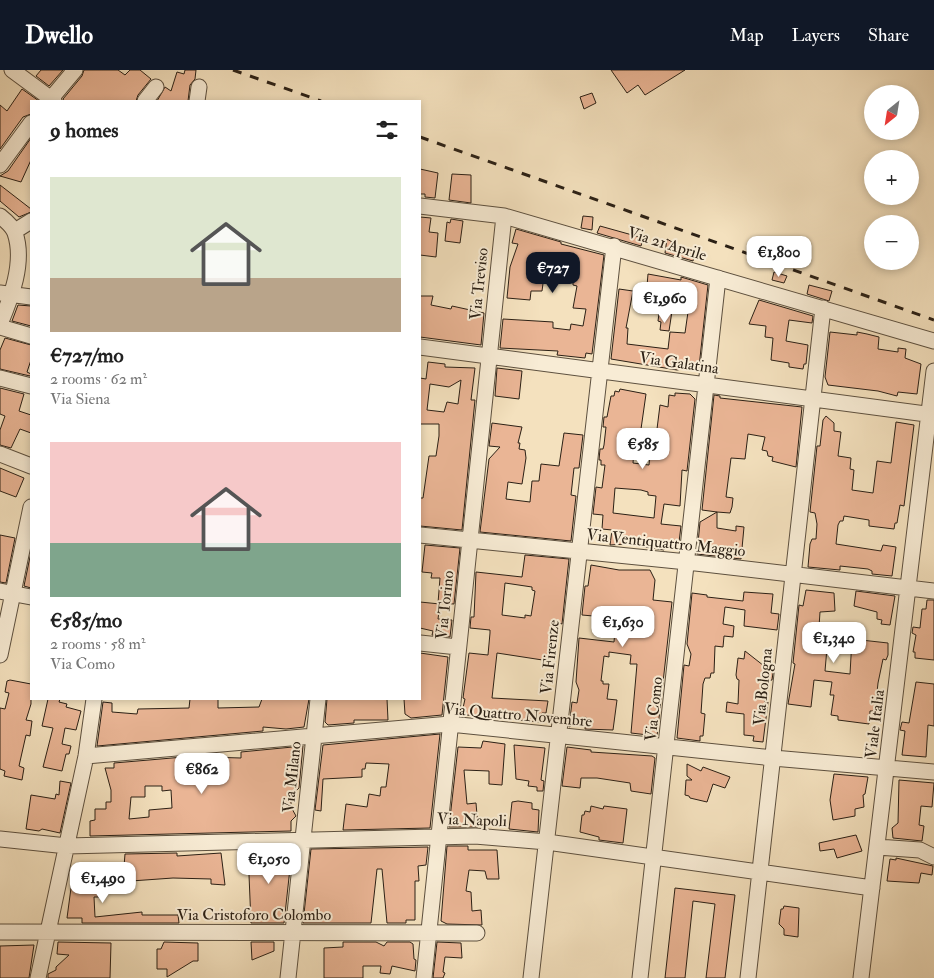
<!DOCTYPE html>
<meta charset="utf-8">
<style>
:root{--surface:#fff;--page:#f6f6f6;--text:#222;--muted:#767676;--accent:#111827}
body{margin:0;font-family:"IM FELL Double Pica",serif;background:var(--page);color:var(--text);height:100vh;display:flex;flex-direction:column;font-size:19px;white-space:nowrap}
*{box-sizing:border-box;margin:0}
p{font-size:16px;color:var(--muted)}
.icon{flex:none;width:28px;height:28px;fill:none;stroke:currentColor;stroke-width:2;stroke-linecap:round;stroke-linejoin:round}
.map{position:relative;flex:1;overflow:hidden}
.sheet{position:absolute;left:30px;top:30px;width:391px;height:600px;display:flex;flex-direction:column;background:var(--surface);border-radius:0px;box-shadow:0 2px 8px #0003}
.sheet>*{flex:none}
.needle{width:32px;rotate:210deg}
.fabs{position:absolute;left:864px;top:15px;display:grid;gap:10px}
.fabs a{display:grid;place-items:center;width:55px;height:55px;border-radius:50%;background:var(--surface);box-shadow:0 2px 8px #0003;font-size:25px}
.price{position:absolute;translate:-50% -42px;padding:0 11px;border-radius:10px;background:#fff;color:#222;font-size:16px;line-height:32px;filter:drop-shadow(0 1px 2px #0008)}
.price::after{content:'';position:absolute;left:50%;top:30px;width:15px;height:11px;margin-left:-8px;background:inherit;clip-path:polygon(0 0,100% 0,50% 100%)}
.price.current{background:var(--accent);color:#fff}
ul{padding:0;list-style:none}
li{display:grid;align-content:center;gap:10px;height:265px;padding:0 20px}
li span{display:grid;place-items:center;height:155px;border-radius:0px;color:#555}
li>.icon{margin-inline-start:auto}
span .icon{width:90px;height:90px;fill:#fffc;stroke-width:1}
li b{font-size:21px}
h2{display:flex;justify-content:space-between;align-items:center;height:60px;padding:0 20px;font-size:21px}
header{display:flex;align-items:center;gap:30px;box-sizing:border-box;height:70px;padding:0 25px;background:var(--accent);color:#fff}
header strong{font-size:24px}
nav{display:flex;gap:28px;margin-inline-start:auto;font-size:18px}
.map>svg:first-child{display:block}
</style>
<header>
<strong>Dwello</strong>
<nav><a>Map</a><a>Layers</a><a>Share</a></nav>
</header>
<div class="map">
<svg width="934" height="908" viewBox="0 0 934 908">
<rect width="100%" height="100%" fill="#f4e1be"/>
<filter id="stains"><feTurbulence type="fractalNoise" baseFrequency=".004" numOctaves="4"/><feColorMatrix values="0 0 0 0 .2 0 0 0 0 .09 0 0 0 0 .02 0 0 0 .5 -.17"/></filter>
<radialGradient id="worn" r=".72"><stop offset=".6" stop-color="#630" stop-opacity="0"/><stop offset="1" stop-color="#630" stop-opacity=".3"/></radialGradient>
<path fill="#eab595" stroke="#2b2015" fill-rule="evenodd" d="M41,0H63L49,16L36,6Z
M84,0H118L125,5L130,0H140L151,9L138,25L136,31H64L63,29L82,6Z
M185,0H196L195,9L190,15L188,31H157L165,17L171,21L177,2L184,4Z
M611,0H685L645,25L638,15L627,23Z
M22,19L39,31H31V44L23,47L0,79V35L7,41Z
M592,23L596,33L584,39L580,27Z
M31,68V90L21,112L0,106L8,101Z
M420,99L438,103L435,128L425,127V124H420Z
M452,104L471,105V133L449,130Z
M0,115L31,139V142L19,147L0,131Z
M583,146L593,147L592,160L581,158Z
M420,147L431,148L429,162L438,163L436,187L420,185Z
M451,149L463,151L460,173L445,171L447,152L450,153Z
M600,156L643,168L641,176L597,163Z
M516,159L561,172V174L604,185L592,284L586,283L585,288L557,285L558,281L500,278L503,249L553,252V258L570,260L571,254L583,256L586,239L573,238L577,216L573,215V211L544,206L542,221H531L530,230L507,228L510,197L518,174L512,173Z
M667,169L677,175V178L695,183L693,191L665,183Z
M774,202L787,206L784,213L772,210Z
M648,204L681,210V207L708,215L699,297L682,295V299L677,300L611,289L619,219L633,221L626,258H628L627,274L668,279L670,262L685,263L688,242L672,241L669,261L660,260L661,252L658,251L661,229L646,228Z
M809,215L832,221L829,231L807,224Z
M420,226H433L431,235L451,239L452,236L484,243L481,275L420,267Z
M759,230L813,246L812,253L789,250L786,271L808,275L806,294H804L803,299L789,297V293L771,290L773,268L765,267L766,256L749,254Z
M18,235L31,236V256L12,251Z
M830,262L857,265V262L867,264L879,267L878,279L898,282V278L906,279L905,288L921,294L917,324L898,322L897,326L878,321L828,315L825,307Z
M5,268L31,275V290L27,302L31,304L30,306L0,299V280Z
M428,292L445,294V297L475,298L471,330H475L462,460L420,456V428H423L429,386H436L439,366V354H420V308L426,309ZM461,310L458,334L447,332L444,342L427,340L430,314L449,317Z
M497,298L522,301L519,329L495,326Z
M0,318L24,324L19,341L31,345V363L20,359L11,378L0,375V360L5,346L0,344Z
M620,319L646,324L640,366L635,365L633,393L649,395L650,383H654L660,335L668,337L669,325L675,326V323L690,324L695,329L687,401L682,400L680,436L664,434L661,454L681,456L679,472L665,471L664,480L626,474L610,475L612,460L602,459L603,445L593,444L596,417L602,418L605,395H601V390H599L600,379H603L604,375L606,357H603L604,347H607L611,326H614L615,321L619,322ZM615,418L641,420L648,422V425L656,426L654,448L613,443Z
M714,325L720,326V328L802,337L796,397L772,391L773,387L768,386L767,381L762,380L765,367L748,364L745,389L731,388L726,427L733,428L732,437L730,443L717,442V458L736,461V456L744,457L741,489L697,484L700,452L717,442L702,440Z
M826,346L834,353V361L841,362L838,386L851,388L850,399L854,400L852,420L873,423L877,391L891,393L896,352L914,355L904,436L900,435L897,453H895L894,459L869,456V450L844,446L843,451H840L838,455L836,474L881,481L883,475L896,477L892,506L872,504V501L868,499L840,496V500L808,497L810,474L812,469H816L817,454L815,443L810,442L817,376H820L823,350Z
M492,353L522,357L518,373H520L519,379L525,380L526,388L522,414L508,412L506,429L530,432L532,411H539L541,394L559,396L564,363L583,365L579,398H574L571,425L576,426L571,471L480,462L489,389L500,377L489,376Z
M0,398L24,408L16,427L0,421Z
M0,465L15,468L6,513L0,512Z
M425,475L460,478L454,534L438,533L440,508H431L432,503L422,502Z
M31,482V518L24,516Z
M525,485L569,489L562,554L559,553L555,587H550L549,591L497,583L492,628L548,631L546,643H542L540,652L467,645L463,638L465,629L463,628L469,583L488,585L490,563V560L470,558L471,547H474L476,502L522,507ZM505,513L532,517V520L535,521L531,546L525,545V548L502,545Z
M591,495L619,500H650L655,510L653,530L672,532L657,666L631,663L637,594H630L631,585L609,582V587L604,586L601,611H603V614H609L607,629L617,630L613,660L585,659L586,647L569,657L572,632L577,633L579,620L576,612L579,568L614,572L616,548L582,545L585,516H588Z
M806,520L834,523L835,541L820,542L819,557L832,559V566H836L835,579L827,578L825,601L850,604L852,569L888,573V585L886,590L883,589L878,613L875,641H870L869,654L838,650V646L831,645L834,625H830L832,612L814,610L811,637L788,634L795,594L793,593L799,535L803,536Z
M856,521L895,526L890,555L881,554L882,550L877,549V542L854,536Z
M744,522L773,524L771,543L779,544L777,560L744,556L745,540L725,537L723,554L734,556L733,567L724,566L723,577L715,576L714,603H711L710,608H705L703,614L701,643L705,644L703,666H700V671L677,668L684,595L689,596L691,584L687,574L692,523L707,525V527L743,531Z
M927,530H934V590L915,588V582H913L916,565L912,563L913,557L920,558L922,539H926Z
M420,532L440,534L438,549L452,550L450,567L432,565L433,561L420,558Z
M745,581L773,603L772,610L766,611L765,632H768L763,672L753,671L754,666L744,665V644L726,642L727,632L738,634L739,610L737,609L736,605L738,588L744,589Z
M420,583L448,587L442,645L411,648L405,644L404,629H420Z
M10,610L31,614V634L26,650L32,651L30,666L26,665L19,696L24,698L22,710L4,706L5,701L0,699V638L5,639L9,623L5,622L7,611Z
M916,612L934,614V656L928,655L926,687L902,685L905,661L900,660L902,652L909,653Z
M48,629H60L59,632L67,634L66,637L81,641L76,660L65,658L62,674L71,676L69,684H66L62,701L43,697L53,658L42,656Z
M190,629H218V638L259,637L262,629H309L304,657L286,659L263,657V661L97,676L103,632L112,633V642L137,644L138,639L189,638Z
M327,629H387L388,650H354V653L328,655L325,652Z
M440,664L430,758L343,760L346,734L367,737L369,724L380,726L381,717H386L389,694L366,693L365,699H362V707L323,709L321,741L315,740L323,675Z
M483,671L505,674L502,715L489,714V701L464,700L467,734L476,733L478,757H449L458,677L481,678Z
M514,675L545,678L541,710L544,711L543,721H537V717L528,716L529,711L516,709Z
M303,676L299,718L291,726V737L296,746L291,751V761L90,766V751L95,750V739H106V732H111V720L105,698H114V693L207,685V687L241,688V682ZM145,716H162V721L171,720L172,738L149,740V747L129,749L131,727H145Z
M567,677L591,680V682L652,686L655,688L651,724L631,721L630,713L597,708H581L580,718L562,716Z
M687,694L701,701L703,697L730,707L725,718L713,714L707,732L690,728L689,726L685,725L686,710H692L687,706Z
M834,704L868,707L865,724L863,725L864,737L855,739V746L833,750L830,730Z
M899,710L934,713L932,737L921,736L919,755L924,756L922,771L893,768L892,758L898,753Z
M60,711L71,713L60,763L42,759L39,761L26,759L31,725L55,729L56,724L59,725Z
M518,731L532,733V739L539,740L538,762L509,759L512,732Z
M591,736L603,739L604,736L627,739L623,773L599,770V767L580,762L582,745H584L585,741L590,742Z
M856,765L862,781L837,788L834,779L820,781L819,773Z
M447,776H468V780H497L499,809H487L485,801L469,800L466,821L471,822L472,841L481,840L482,855L447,854L441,851Z
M428,777L426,795L418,796L419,811H415V850H406V853H387L382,799H377L371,853H303L311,779Z
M292,780L284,853H251L248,781Z
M177,783V786L221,783L225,815L211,814V809L173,808L131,811V821H122L125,784Z
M896,788L933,796L932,805L921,803L919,813L887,811L890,789L896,790Z
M73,803H99V816H103V827H94L95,847L142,842V845H178L179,853H82V848H67Z
M675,818L735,825L725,908H706L715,834L693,831L685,908H665Z
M784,836L799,838L798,867L784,865V859L779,854L781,839H783Z
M58,872L111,873L110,908H48V904L56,900V897L69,885L57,884Z
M164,872L198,873V891H193L167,907V899H157V879H161Z
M251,872H274V881L252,890Z
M343,872H376L384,876L387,872H410L413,874L414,889L416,890L415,901L392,896L390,904L380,903L381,896H363V908H324V878L343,877Z
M437,872L461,873L462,888L445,887L443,902L445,903L443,908H433Z
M34,875L29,908H0V876Z"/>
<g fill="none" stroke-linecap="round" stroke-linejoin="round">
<defs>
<path id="minor" d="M12,0L54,31
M49,31L75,0
M145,31L156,17
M197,31L199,17
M0,95L31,53
M420,136L504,146L934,271
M0,146C5,150 13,157 15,163C25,192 11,228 0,254
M15,161L31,151
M0,223L31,227
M0,257L31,266
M420,277L934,345
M0,308L31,316
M0,384L31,396
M420,465L687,492L934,521
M0,521L31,527
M420,573L458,577
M0,585L31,437
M86,686L450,654L773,688L934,702
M0,769L67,776L475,766L547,772L872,818
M877,777L920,780L934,787
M0,862L477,863
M38,908L86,686L94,629
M288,908L318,629
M424,908L504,146
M531,908L614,176
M640,908L718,208
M748,908L823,238
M861,908L934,301"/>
</defs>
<use href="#minor" stroke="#5d503f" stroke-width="17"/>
<use href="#minor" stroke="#f8ecd5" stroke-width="15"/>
<path stroke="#2b2015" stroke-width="3" stroke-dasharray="9 9" stroke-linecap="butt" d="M233,0L321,31
M420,67L934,250"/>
</g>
<g text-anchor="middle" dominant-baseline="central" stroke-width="4" stroke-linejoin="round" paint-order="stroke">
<g font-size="16" fill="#2b2015" stroke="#f8ecd5">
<text transform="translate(667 174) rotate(17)">Via 21 Aprile</text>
<text transform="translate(479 214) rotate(-84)">Via Treviso</text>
<text transform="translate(679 293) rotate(8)">Via Galatina</text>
<text transform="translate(666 473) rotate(6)">Via Ventiquattro Maggio</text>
<text transform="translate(445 535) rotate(-84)">Via Torino</text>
<text transform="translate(550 587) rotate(-84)">Via Firenze</text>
<text transform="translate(763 617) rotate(-84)">Via Bologna</text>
<text transform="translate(654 639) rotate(-84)">Via Como</text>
<text transform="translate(518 645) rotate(5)">Via Quattro Novembre</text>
<text transform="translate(875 654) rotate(-83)">Viale Italia</text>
<text transform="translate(292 707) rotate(-84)">Via Milano</text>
<text transform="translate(472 750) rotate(2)">Via Napoli</text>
<text x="254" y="845">Via Cristoforo Colombo</text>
</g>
</g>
<rect width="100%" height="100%" filter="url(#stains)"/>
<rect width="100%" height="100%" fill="url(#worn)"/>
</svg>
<div class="fabs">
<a><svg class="needle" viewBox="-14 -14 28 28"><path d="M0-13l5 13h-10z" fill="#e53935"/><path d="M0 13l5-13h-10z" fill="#767676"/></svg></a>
<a>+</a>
<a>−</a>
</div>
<b class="price" style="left:779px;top:208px">€1,800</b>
<b class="price current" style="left:553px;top:224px">€727</b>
<b class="price" style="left:665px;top:254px">€1,960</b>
<b class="price" style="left:643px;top:400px">€585</b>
<b class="price" style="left:623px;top:578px">€1,630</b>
<b class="price" style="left:834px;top:594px">€1,340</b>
<b class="price" style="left:202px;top:725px">€862</b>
<b class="price" style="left:269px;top:815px">€1,050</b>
<b class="price" style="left:103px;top:834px">€1,490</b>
<section class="sheet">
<h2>9 homes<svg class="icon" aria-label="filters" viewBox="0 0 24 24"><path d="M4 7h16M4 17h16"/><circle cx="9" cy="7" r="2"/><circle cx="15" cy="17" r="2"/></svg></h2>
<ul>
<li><span style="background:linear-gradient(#dfe7d0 65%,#b9a48a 0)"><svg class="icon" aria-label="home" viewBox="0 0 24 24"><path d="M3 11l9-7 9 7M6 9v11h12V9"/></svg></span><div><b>€727/mo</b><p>2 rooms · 62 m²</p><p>Via Siena</p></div></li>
<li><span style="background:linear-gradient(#f6c9c9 65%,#7fa58c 0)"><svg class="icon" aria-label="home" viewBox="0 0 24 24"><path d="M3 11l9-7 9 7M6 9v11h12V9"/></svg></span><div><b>€585/mo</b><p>2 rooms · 58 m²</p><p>Via Como</p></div></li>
</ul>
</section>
</div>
